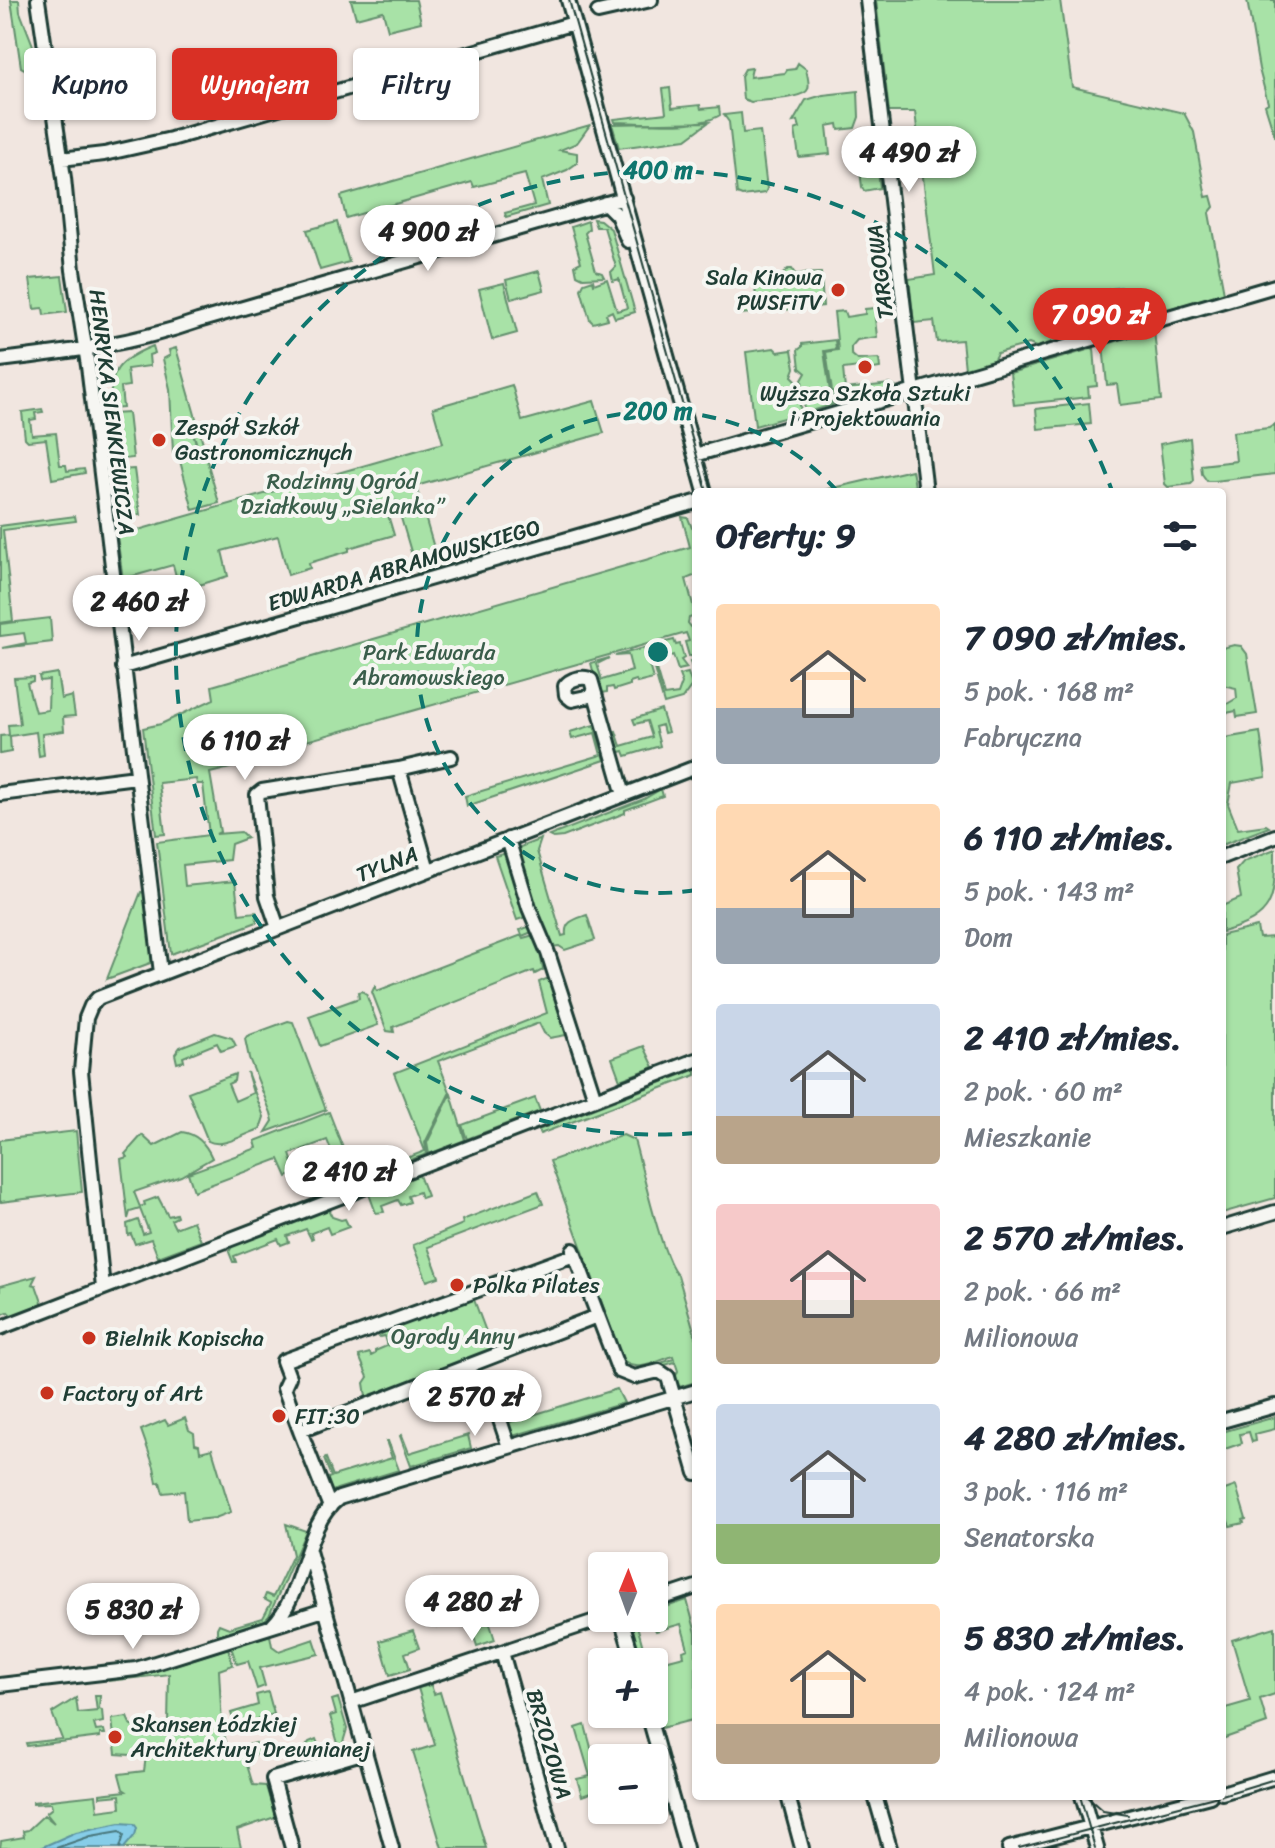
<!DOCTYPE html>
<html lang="pl">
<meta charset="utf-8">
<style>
:root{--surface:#fff;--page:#f6f6f7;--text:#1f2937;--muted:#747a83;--accent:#d93025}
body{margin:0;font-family:Sriracha,sans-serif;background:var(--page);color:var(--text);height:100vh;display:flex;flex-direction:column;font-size:30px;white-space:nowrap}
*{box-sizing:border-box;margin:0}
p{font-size:26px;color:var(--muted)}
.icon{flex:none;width:44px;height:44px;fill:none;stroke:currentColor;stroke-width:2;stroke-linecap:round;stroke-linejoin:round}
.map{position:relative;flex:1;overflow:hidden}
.sheet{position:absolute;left:692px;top:488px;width:534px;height:1312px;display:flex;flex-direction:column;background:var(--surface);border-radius:8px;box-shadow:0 2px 6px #0004}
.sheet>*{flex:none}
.top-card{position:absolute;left:24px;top:48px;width:548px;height:72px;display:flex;gap:16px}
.needle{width:52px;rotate:1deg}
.controls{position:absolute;left:588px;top:1552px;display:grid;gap:16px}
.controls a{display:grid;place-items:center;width:80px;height:80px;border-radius:8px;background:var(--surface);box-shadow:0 2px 6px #0004;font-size:40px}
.price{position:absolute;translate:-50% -68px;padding:0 18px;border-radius:28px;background:#fff;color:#222;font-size:26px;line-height:52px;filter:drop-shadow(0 2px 4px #0008)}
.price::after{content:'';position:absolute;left:50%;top:48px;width:24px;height:18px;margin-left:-12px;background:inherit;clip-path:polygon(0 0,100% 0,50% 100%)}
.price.active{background:var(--accent);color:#fff}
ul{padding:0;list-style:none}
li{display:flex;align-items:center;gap:24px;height:200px;padding:0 24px}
li span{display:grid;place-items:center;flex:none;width:224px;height:160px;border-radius:8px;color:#555}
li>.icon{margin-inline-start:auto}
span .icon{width:96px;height:96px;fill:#fffc;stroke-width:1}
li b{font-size:34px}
h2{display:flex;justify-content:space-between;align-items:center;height:96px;padding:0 24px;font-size:34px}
.tag{padding:0 28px;border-radius:8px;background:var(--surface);box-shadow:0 2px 6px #0004;font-size:28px;line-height:72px}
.tag.active{background:var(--accent);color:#fff}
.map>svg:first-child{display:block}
</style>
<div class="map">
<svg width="1275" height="1848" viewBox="0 0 1275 1848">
<rect width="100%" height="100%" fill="#f1e6e0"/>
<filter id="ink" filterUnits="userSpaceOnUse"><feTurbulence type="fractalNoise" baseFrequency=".0125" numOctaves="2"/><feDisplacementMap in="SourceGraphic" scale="16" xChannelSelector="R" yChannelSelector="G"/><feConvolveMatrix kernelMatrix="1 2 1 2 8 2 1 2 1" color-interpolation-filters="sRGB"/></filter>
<g filter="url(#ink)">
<path fill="#a8e2a7" stroke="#64906e" stroke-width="2" d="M11,0H19L20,12L34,48L38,79L30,80L28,71L21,67Z
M351,0H416L421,22L388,30L383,11L356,18Z
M876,0H1060L1072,87L1184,113L1194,132L1206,197L1211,196L1214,207L1209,213L1224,293L1036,347L1029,344L997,353L993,361L965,369L962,340L937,342L934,321L914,323L909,279L935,275L915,112H889Z
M1247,0H1275V137L1265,105L1268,103L1259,69Z
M94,56L102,59L106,66L86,72L88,81L63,75L61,61Z
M798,63L806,69C807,74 810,84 808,89C805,99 762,100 751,102L743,99L741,76L745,69L752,68L750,77L785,73L787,70L795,69Z
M670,88L672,108L700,105L701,109L719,107L720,115C699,129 641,122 615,122L614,119L666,113L663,89Z
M858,91L859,117L855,128L839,130L838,124L827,126L830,154L799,157L795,130L800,128L798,121L793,122L806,100L823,95Z
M741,113L743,133L760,131L767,189L765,193L742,196L737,194L729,122L724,115Z
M709,122L686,139L619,148L612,124Z
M590,125L577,143L560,150L577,153V163L567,170L542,180L548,205L506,217L505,213L534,205L525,174L474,187L472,182L346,218L341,196Z
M862,134L874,137L880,188L864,191L862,187L856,139Z
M593,219L600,220L611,229L635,312L615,318L612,311L606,314L608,319L593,323L590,320L581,289L584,283L593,280L594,284L607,279L617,311L627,308L619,279L613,281L611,272L616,267L604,227H596Z
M588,221L589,229L585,233L596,271L602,273L604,277L583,278L577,275L575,265L581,262L571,227Z
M337,222L349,262L320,270L307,230Z
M394,222H403L409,244L380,253L373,227Z
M788,269H792L795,274L821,273L823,306L741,314L740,302L756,299L755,285L785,282L787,280L783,274Z
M539,271L544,290L511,299L506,280Z
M62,276L67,312L44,315L43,308L34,309L30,279Z
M504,283L517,333L492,340L479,289Z
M886,307L885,313L875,318L877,337L857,340L851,347V354L858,360L879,359L880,368L861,371L859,367L843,369L845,389L890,384L895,387L834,404L826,352L838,350L834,312L844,311L846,317L865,314V309Z
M1154,330L1161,400L1120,405L1117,384L1107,385L1103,345Z
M835,340L836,349L824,351L832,405L805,413L802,380L806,373L800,368L798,350L802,347V344Z
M153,346L155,353L149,355L150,366L127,369L129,386L121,387L123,408L111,409C108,371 118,360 153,346Z
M176,348L205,450L199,452L192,428L198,452L180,457L179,453H173L170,389L163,359L170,355L169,350Z
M774,348L778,352L792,350L795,368L792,376L797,381L801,413L755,426L746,352Z
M1094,348L1097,386L1088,387L1089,397L1014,405L1010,373Z
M512,385L522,421L594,401L604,433L416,486L439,565L417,572L396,501L385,505L394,535L349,548V551L309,563L310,568L288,575L278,536L222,551L228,576L180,591L173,565L130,577L135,607L127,609L117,536L443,443L433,408Z
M1089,403L1091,424L1038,429L1036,409Z
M42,409L43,412L35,413L36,419L30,420L32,435L56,433L60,465H66L67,471L84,469L85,473L52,479L46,439L28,441L25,438L22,412Z
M128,413L133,458L117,460L112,414Z
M106,415L118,515L113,531L101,424V416Z
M1275,424V474L1214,481H1207L1202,474L1201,465L1236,461L1233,432L1269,428Z
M1190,438L1194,481L1191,484L1168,487L1165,484L1160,444Z
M205,454L219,503L193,510L180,461Z
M134,469L140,515L124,517L119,470Z
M912,470L916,492H816Z
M75,516L76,521L3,530L13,621L0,623V526Z
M682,517L688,518L692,528L696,529V575L686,579L696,616L689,618L688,623L692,628L696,625V665L692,667L690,662L694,660L692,656H689L685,642L689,641L686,633L240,760L233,762L234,767L210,773L220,832L216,834L241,832L247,838L231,844L229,860L183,865L185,886L235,881L239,914L256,912L257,922L171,954L157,842L209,835L203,784H197L196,779L159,783L165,834L156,835L143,728L161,724L214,699L212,686L690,547Z
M50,618L52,642L2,648L26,643L24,633L0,636V624Z
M674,640L676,645L680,644L684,658L681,660L687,668L678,670L673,655L654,662L664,696L678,694L682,683L679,675L688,673L692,685L682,699L664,704L650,655L653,645Z
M1234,645L1241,646L1247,654L1257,714L1237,717L1236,711L1222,714V707L1237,698L1236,688L1222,685V648Z
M644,648L653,679L637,683L636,680L630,682V685L614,690L613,687L607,688V692L599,694L591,663L609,658L597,664L602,680L632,671L628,655L615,656Z
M57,673L61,699L72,696L75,716L63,717L64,731L42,734L44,755L39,756L36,732L10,736L11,752L0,754V736L9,735L8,725L20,724L14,678L33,677V681L27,683L35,712L48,710L49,680L40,681L39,676Z
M661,710L668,732L664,733L662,725L655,727L660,746L626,756L624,751L617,753L611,732L616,731L621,746L652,737L647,721L635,724L633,719Z
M594,725L605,760L467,806L465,796L601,755L595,733L572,739L570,732Z
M1260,732L1266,777L1232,783L1228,804L1238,829L1266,825L1269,827L1222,845V742L1225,738Z
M661,789L663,796L625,810V813L563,837L553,838L549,836L644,799Z
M541,839L537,851L562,936L566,935C564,921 576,919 587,915L595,940L565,950L559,946L550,947L534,913L515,849Z
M1275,849C1275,901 1275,917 1222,932V906L1241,898L1236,870L1244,861Z
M503,854L507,855L525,914L523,918L517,920L495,856Z
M141,892L145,893L153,962L107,979Z
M528,927L532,932L522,936L523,938L534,935L540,950L543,970L535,974L534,971L531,972L393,1027L394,1032L387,1031L372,992L375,986L377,991L522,935L520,930Z
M1257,927L1259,938L1275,937V1198L1222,1213V935Z
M546,979L551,981L570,1031L566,1035L550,1038L544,1033L539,1023L438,1061L450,1092L425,1143L427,1154L364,1177L363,1175L425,1151L394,1073L547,1013L539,982Z
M362,991L366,994L378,1025L320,1046L309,1016L359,998L358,992Z
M288,1021L293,1022L326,1110L266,1132L273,1121L271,1113L249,1058L245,1039L247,1036Z
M215,1033L232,1038L236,1046L221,1051L217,1043L183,1057L184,1061L177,1063L175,1054L180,1047Z
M644,1046L654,1067L620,1080L612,1058Z
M696,1069V1075L540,1134L538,1130Z
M247,1072L264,1117L260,1129C245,1134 222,1149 208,1141L188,1092L235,1074L234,1081L228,1084L235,1101L253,1093Z
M451,1094L465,1140L429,1154L427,1143Z
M535,1098L540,1111L467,1139L462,1125Z
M329,1112L346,1156L335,1160L327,1140L290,1154L296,1173L287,1177L279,1159L194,1191L188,1173L257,1148L255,1141Z
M76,1131L82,1192L0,1202V1140Z
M182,1132C197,1134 206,1144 212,1158L181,1176L134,1192L140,1207L145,1205L144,1202L158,1197L168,1216L176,1214L177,1217L171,1220L175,1228L193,1221L201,1241L158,1257L151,1239L135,1244L131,1234L128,1235L127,1224L138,1220L143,1234L149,1232L140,1209L130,1212L128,1219L121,1159L127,1157L125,1154L142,1135L154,1146Z
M623,1135L634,1140C642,1166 662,1261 678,1275L696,1338V1382L679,1387L675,1378L678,1371L675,1362L648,1370L647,1367L674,1359L673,1356C657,1361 637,1373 623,1361L550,1161Z
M419,1175L427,1196L421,1198L419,1192L408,1196L410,1202L401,1205L398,1200L382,1206L384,1212L376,1213L369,1194Z
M538,1191L543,1204L428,1247L439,1277L427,1281L413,1245L463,1224L462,1220Z
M328,1209L332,1217L341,1220L345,1219L349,1227L330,1234L327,1227L311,1233L313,1238L311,1239L306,1229L287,1236L289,1242L281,1245L278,1239L234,1256L236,1262H233L229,1252L232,1246Z
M36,1276L32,1284L36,1285L43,1305L13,1317L8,1312L0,1315V1286Z
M473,1297L494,1353L359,1402L366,1396L364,1383L368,1377L359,1356L370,1353L371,1356L375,1354V1351L387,1346L384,1336L379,1337L377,1333Z
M617,1389L624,1403L509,1437L502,1403L510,1422Z
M1275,1417V1429L1255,1434L1256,1441L1252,1442L1249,1432L1240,1434L1242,1443L1222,1450V1432Z
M185,1418L189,1430L194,1433L195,1444L199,1445L200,1452L212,1449L231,1512L215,1518L187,1521L184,1491L163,1493L160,1482L157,1483L154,1467L141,1430L165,1420L168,1425Z
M402,1435L409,1453L468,1435L471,1448L411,1466L400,1436Z
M386,1441H388L399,1470L337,1489L327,1494L322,1480L331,1477L324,1459L326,1458L333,1476L392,1458Z
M1236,1486L1246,1519L1243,1520L1244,1523L1230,1526L1222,1506V1491Z
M286,1524L306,1531L269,1616L264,1621L217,1636V1628L219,1624L229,1628L263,1618L271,1603L264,1599L266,1594L273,1597L293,1555Z
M480,1592L495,1640L477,1646L468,1618L438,1627L434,1615L437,1609L462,1601L466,1615L475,1612L474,1597Z
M687,1600L696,1633V1719L661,1728L654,1703V1662H642L630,1619L635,1618L647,1662L660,1659L661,1662L684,1656L683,1651L688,1649L681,1624L656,1631L650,1618H654V1611Z
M1275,1627V1694L1260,1699L1267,1723L1222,1739V1709L1250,1701L1232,1640Z
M413,1631L419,1648L405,1653L410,1669L390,1675L380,1641Z
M270,1635L272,1646L279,1651L314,1639L319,1654L260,1668L265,1686L257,1689L248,1661L237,1664L231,1647Z
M228,1648L233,1665L219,1670L222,1726L228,1750L256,1743L259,1754L248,1757L250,1764L247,1765L253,1785L266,1786L275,1817L237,1830L241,1848H0L1,1841L24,1837L23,1831L28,1830L44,1815L54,1823L46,1813L52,1808L51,1803L33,1804V1802L96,1795L98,1811L121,1808L120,1795L100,1797V1794L126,1791L123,1789L119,1774L144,1771L146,1756L116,1754L112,1719L127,1717L131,1726L135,1727L168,1724L169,1674L108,1681L110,1680L146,1674Z
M431,1685L434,1694L440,1692L486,1848H442L413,1752L435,1745L418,1688Z
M268,1692L274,1714L235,1726L231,1713L258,1705L256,1695Z
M95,1696H100L99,1709L102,1710L103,1722L94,1724L96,1731L104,1730L105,1734H100V1737L27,1746L26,1743L62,1739L52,1713L76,1698L78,1713L97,1711Z
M338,1698L347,1729L341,1749L306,1759L304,1750L309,1742L316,1739L321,1752L339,1747L330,1716L336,1714L332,1700Z
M585,1725L602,1789L582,1796L577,1779L590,1776L576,1728Z"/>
<path fill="#86cde8" stroke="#5d93a0" stroke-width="2" d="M120,1823L134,1824L137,1828L135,1835L124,1848H40L76,1832Z"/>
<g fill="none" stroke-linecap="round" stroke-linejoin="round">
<path stroke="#48777c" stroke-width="2" d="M56,1848L91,1836L120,1831L124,1835L120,1848"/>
<path stroke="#5d93a0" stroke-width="2" d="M1061,305C1083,303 1100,289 1121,287"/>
<defs>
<path id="minor" d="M38,0L64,178L73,270L88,366L161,973
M568,0L705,492
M867,0L926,492
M598,12L651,0
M61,159L104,154L171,139L574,23
M605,203L617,215L628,241
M0,360C68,352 133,344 198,321L624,198
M695,455L1275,286
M123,667L696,502
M595,695L572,700L566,695L565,686C570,679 584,675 591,680L624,795
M399,769L428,870
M0,794L136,777
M508,839L529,908L548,953L595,1099
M1222,857L1275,836
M278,928L267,896L257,795L262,791L399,769L451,757
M1222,1228L1275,1212
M573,1250L619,1371L634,1377L659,1371L668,1377L696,1473
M103,1288L81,1071L86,1018L91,1006L98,998L696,767
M0,1328L696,1060
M468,1366L476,1388L491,1393L509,1447
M1222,1421L1275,1406
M300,1431L284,1388L289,1377L283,1361L574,1255
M330,1507L300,1431L597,1316
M309,1551L392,1848
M654,1601L696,1587
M621,1618L634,1662
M273,1625C305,1593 303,1525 339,1498L696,1391
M502,1652L557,1848
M0,1685L136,1669L324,1610
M351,1702L604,1618
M648,1714L686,1848
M1222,1793L1275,1777
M788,1796L802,1848
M875,1796L890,1848
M1082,1796L1097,1848
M292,1848L273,1779L365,1752
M1009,1848L1210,1796"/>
</defs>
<use href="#minor" stroke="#1f3d34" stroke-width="18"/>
<use href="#minor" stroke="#f6f6f2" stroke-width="12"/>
<path stroke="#1f3d34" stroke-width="2" d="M569,0L707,492
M1222,1795L1275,1779
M1080,1796L1095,1848
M1086,1796L1103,1811L1128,1815
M1019,1848L1218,1796"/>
</g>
</g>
<g fill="none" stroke="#0f766e" stroke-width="4" stroke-dasharray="14 10">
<path d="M696 890A241 241 0 1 1 837 491"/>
<path d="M696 1133A482 482 0 1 1 1112 491"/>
</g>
<g fill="#c8321e" stroke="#f6f6f2" stroke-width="3">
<circle cx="838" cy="290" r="8"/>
<circle cx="865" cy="367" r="8"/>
<circle cx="159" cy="440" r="8"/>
<circle cx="457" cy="1285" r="8"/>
<circle cx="89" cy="1338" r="8"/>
<circle cx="47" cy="1393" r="8"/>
<circle cx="279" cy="1416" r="8"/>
<circle cx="115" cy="1737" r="8"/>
</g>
<g text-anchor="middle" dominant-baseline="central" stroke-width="8" stroke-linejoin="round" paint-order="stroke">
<g font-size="22" fill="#1f3d34" stroke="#f6f6f2">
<text transform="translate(880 272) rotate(-97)">TARGOWA</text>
<text transform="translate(112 412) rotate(83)">HENRYKA SIENKIEWICZA</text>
<text transform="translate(404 565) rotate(-16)">EDWARDA ABRAMOWSKIEGO</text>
<text transform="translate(387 864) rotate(-21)">TYLNA</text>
<text transform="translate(549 1744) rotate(74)">BRZOZOWA</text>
</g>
<g font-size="22" fill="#1f3d34" stroke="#f6f6f2" text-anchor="start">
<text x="822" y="277" text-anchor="end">Sala Kinowa<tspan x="822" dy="25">PWSFiTV</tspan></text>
<text x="865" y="393" text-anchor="middle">Wyższa Szkoła Sztuki<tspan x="865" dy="25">i Projektowania</tspan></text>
<text x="175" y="427">Zespół Szkół<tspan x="175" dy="25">Gastronomicznych</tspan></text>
<text x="473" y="1285">Polka Pilates</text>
<text x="105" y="1338">Bielnik Kopischa</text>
<text x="63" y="1393">Factory of Art</text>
<text x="295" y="1416">FIT:30</text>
<text x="131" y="1724">Skansen Łódzkiej<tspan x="131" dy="25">Architektury Drewnianej</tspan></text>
</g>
<g font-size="22" fill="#3a5e4b" stroke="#f6f6f2">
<text x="342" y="481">Rodzinny Ogród<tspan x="342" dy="25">Działkowy „Sielanka”</tspan></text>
<text x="429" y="652">Park Edwarda<tspan x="429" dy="25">Abramowskiego</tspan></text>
<text x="453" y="1336">Ogrody Anny</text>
</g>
</g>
<circle cx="658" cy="652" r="12" fill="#0f766e" stroke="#f6f6f2" stroke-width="4"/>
<g font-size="24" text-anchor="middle" font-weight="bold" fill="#0f766e" stroke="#f6f6f2" stroke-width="8" stroke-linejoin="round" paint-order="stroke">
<text x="658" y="178">400 m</text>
<text x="658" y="419">200 m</text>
</g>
</svg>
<div class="controls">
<a><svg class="needle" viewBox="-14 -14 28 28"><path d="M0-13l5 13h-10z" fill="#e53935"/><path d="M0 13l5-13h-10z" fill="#747a83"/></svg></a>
<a>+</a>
<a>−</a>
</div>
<b class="price" style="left:909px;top:194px">4 490 zł</b>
<b class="price" style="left:428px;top:273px">4 900 zł</b>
<b class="price active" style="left:1100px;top:356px">7 090 zł</b>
<b class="price" style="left:139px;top:643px">2 460 zł</b>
<b class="price" style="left:245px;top:782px">6 110 zł</b>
<b class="price" style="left:349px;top:1213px">2 410 zł</b>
<b class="price" style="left:475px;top:1438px">2 570 zł</b>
<b class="price" style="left:472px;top:1643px">4 280 zł</b>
<b class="price" style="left:133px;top:1651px">5 830 zł</b>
<div class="top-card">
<a class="tag">Kupno</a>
<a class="tag active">Wynajem</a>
<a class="tag">Filtry</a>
</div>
<section class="sheet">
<h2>Oferty: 9<svg class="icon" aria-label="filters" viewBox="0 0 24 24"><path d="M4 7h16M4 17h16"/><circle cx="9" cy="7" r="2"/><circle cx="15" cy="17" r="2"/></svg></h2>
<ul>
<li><span style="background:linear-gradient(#ffd9b3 65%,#9aa5b1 0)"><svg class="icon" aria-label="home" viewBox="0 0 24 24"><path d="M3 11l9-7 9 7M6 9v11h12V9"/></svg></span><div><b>7 090 zł/mies.</b><p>5 pok. · 168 m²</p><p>Fabryczna</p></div></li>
<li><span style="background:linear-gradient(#ffd9b3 65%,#9aa5b1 0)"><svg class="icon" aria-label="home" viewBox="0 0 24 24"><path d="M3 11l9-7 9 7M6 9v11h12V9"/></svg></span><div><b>6 110 zł/mies.</b><p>5 pok. · 143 m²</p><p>Dom</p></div></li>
<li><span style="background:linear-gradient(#c9d6e8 70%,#b9a48a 0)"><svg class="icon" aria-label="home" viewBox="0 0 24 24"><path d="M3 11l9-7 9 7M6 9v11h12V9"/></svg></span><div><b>2 410 zł/mies.</b><p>2 pok. · 60 m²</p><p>Mieszkanie</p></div></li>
<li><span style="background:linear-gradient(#f6c9c9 60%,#b9a48a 0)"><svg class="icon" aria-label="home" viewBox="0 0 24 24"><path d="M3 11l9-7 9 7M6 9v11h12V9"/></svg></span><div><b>2 570 zł/mies.</b><p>2 pok. · 66 m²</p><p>Milionowa</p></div></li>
<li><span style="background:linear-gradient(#c9d6e8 75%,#8fb573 0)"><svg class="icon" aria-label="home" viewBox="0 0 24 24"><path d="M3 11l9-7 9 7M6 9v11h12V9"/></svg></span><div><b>4 280 zł/mies.</b><p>3 pok. · 116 m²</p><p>Senatorska</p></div></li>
<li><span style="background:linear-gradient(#ffd9b3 75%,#b9a48a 0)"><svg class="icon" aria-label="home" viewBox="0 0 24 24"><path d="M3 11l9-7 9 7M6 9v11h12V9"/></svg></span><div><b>5 830 zł/mies.</b><p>4 pok. · 124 m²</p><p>Milionowa</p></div></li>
</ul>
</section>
</div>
